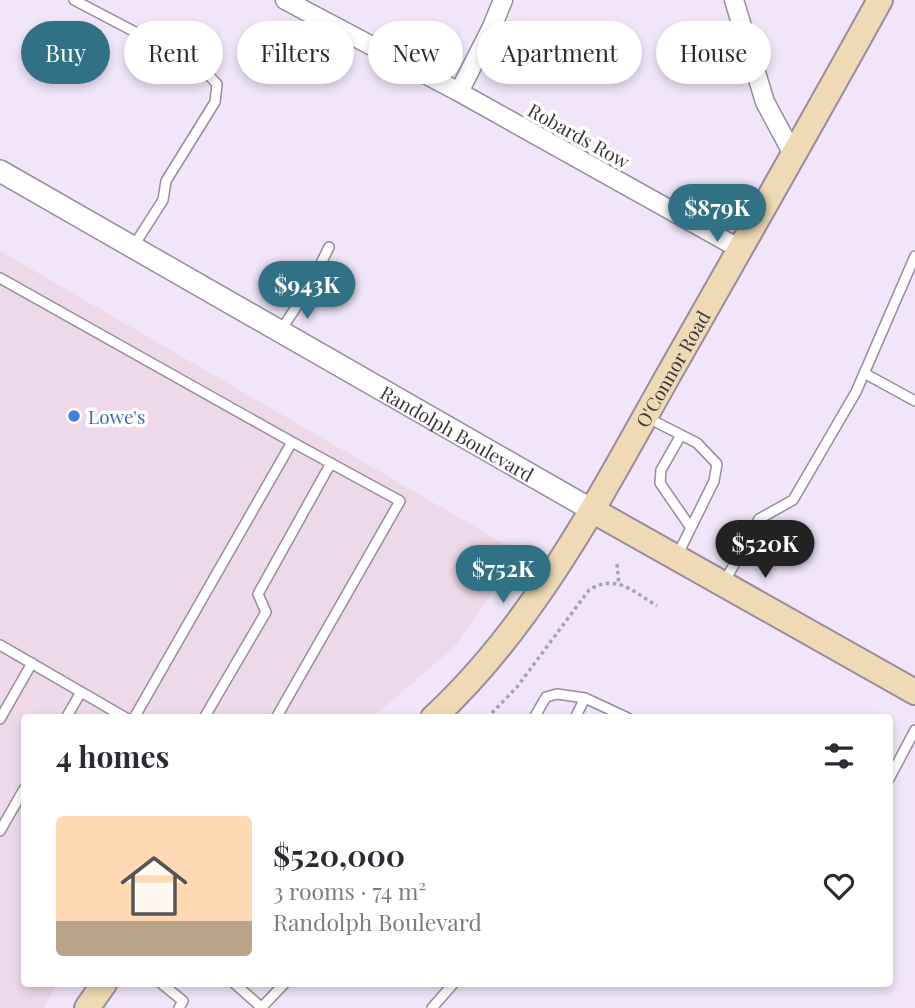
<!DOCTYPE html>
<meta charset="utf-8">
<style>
:root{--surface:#fff;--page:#f7f7f7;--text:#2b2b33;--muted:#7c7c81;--accent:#317185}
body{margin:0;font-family:"Playfair Display",serif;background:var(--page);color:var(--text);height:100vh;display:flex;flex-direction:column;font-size:26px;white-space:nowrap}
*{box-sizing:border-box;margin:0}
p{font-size:23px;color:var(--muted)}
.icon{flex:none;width:38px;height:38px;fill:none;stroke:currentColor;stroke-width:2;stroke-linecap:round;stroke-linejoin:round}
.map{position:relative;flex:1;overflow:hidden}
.panel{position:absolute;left:21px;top:714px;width:872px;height:273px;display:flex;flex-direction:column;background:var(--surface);border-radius:7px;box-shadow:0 4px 10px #0003}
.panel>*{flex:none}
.banner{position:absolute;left:21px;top:21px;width:873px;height:63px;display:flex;gap:14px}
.price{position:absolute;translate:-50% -60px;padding:0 16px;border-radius:24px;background:var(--accent);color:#fff;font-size:23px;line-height:46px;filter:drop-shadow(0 2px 4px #0008)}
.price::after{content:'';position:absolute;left:50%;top:42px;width:21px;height:16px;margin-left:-10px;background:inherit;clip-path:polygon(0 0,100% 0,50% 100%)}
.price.selected{background:#222;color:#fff}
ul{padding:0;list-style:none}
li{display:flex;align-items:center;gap:21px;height:175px;padding:0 35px}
li span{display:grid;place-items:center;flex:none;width:196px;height:140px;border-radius:7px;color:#555}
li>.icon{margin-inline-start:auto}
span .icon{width:84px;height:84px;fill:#fffc;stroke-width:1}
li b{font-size:30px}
h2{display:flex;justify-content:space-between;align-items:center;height:84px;padding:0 35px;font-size:30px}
.pill{padding:0 24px;border-radius:32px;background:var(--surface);box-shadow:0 4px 10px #0003;font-size:24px;line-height:63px}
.pill.selected{background:var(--accent);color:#fff}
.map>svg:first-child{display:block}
</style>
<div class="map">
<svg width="915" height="1008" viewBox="0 0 915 1008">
<rect width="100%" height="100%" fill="#f0e5f9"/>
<path fill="#eed9e8" d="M0,251L520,553L455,646L373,717L24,718V984H58L43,1008H0Z"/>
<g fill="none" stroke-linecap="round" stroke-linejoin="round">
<defs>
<path id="service" d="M74,0L200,66L217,84L215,102L166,181L163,200L133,247
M0,278L292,442L134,718
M281,330L310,286L329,247
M864,373L915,401
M646,417L697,443L717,464L714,481L677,556
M681,435L661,470L660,483L691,528
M725,581L759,519L793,500L856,392L915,256
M0,645L126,718
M66,718L81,692
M204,718L266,612L258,594L331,463
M276,718L400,501L292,442
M534,718L546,697L557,694L585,698
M575,718L585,698L628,718
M0,719L32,663
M889,779L915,730
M0,831L24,789
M162,984L183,1001L179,1008
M235,984L261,1007
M261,1008L284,984
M432,1008L453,984"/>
<path id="minor" d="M285,0L459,92L740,249
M734,0L765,102L794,156
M459,92L492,27L503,0"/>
<g id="tertiary">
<path id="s1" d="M0,171L592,510"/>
</g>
<g id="secondary">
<path d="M592,510L915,692"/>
<path id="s2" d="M433,718C535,624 602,493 669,374C740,249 811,125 880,0"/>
<path d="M87,1008L104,984"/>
</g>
</defs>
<use href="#service" stroke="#978d9f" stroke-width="12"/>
<use href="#minor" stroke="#978d9f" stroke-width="21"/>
<use href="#tertiary" stroke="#978d9f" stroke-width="24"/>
<use href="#secondary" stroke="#978d9f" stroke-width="28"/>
<path stroke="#aaa1b1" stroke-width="3.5" stroke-dasharray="3.5 3.5" stroke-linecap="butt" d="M617,564L619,585
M487,718L517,687L589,590C616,573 634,592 657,606"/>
<use href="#service" stroke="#fff" stroke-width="9"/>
<use href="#minor" stroke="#fff" stroke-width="18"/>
<use href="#tertiary" stroke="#fff" stroke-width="21"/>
<use href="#secondary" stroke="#f0dab5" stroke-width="24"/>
</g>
<circle fill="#3f7fe0" stroke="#fff" stroke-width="2.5" cx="74" cy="416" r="7"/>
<g text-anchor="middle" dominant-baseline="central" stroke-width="7" stroke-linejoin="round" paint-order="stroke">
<g font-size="19" fill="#3b363e" stroke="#fff">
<text transform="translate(579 135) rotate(29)">Robards Row</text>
<text stroke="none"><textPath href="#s2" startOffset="425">O'Connor Road</textPath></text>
<text stroke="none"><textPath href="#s1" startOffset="527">Randolph Boulevard</textPath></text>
</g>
<g font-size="19" fill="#366cbe" stroke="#fff" text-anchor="start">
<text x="88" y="416">Lowe's</text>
</g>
</g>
</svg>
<b class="price" style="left:717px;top:244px">$879K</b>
<b class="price" style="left:307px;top:321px">$943K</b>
<b class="price selected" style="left:765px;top:580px">$520K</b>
<b class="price" style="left:503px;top:605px">$752K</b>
<div class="banner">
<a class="pill selected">Buy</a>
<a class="pill">Rent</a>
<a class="pill">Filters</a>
<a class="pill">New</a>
<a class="pill">Apartment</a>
<a class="pill">House</a>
</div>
<section class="panel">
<h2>4 homes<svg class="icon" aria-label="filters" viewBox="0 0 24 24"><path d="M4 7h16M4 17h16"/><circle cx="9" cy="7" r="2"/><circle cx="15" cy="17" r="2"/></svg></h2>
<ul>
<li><span style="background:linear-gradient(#ffd9b3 75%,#b9a48a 0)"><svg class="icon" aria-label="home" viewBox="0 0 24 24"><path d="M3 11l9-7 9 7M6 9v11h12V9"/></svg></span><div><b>$520,000</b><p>3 rooms · 74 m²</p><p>Randolph Boulevard</p></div><svg class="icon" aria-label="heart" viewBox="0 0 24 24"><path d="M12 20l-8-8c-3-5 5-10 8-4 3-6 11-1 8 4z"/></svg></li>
</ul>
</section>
</div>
